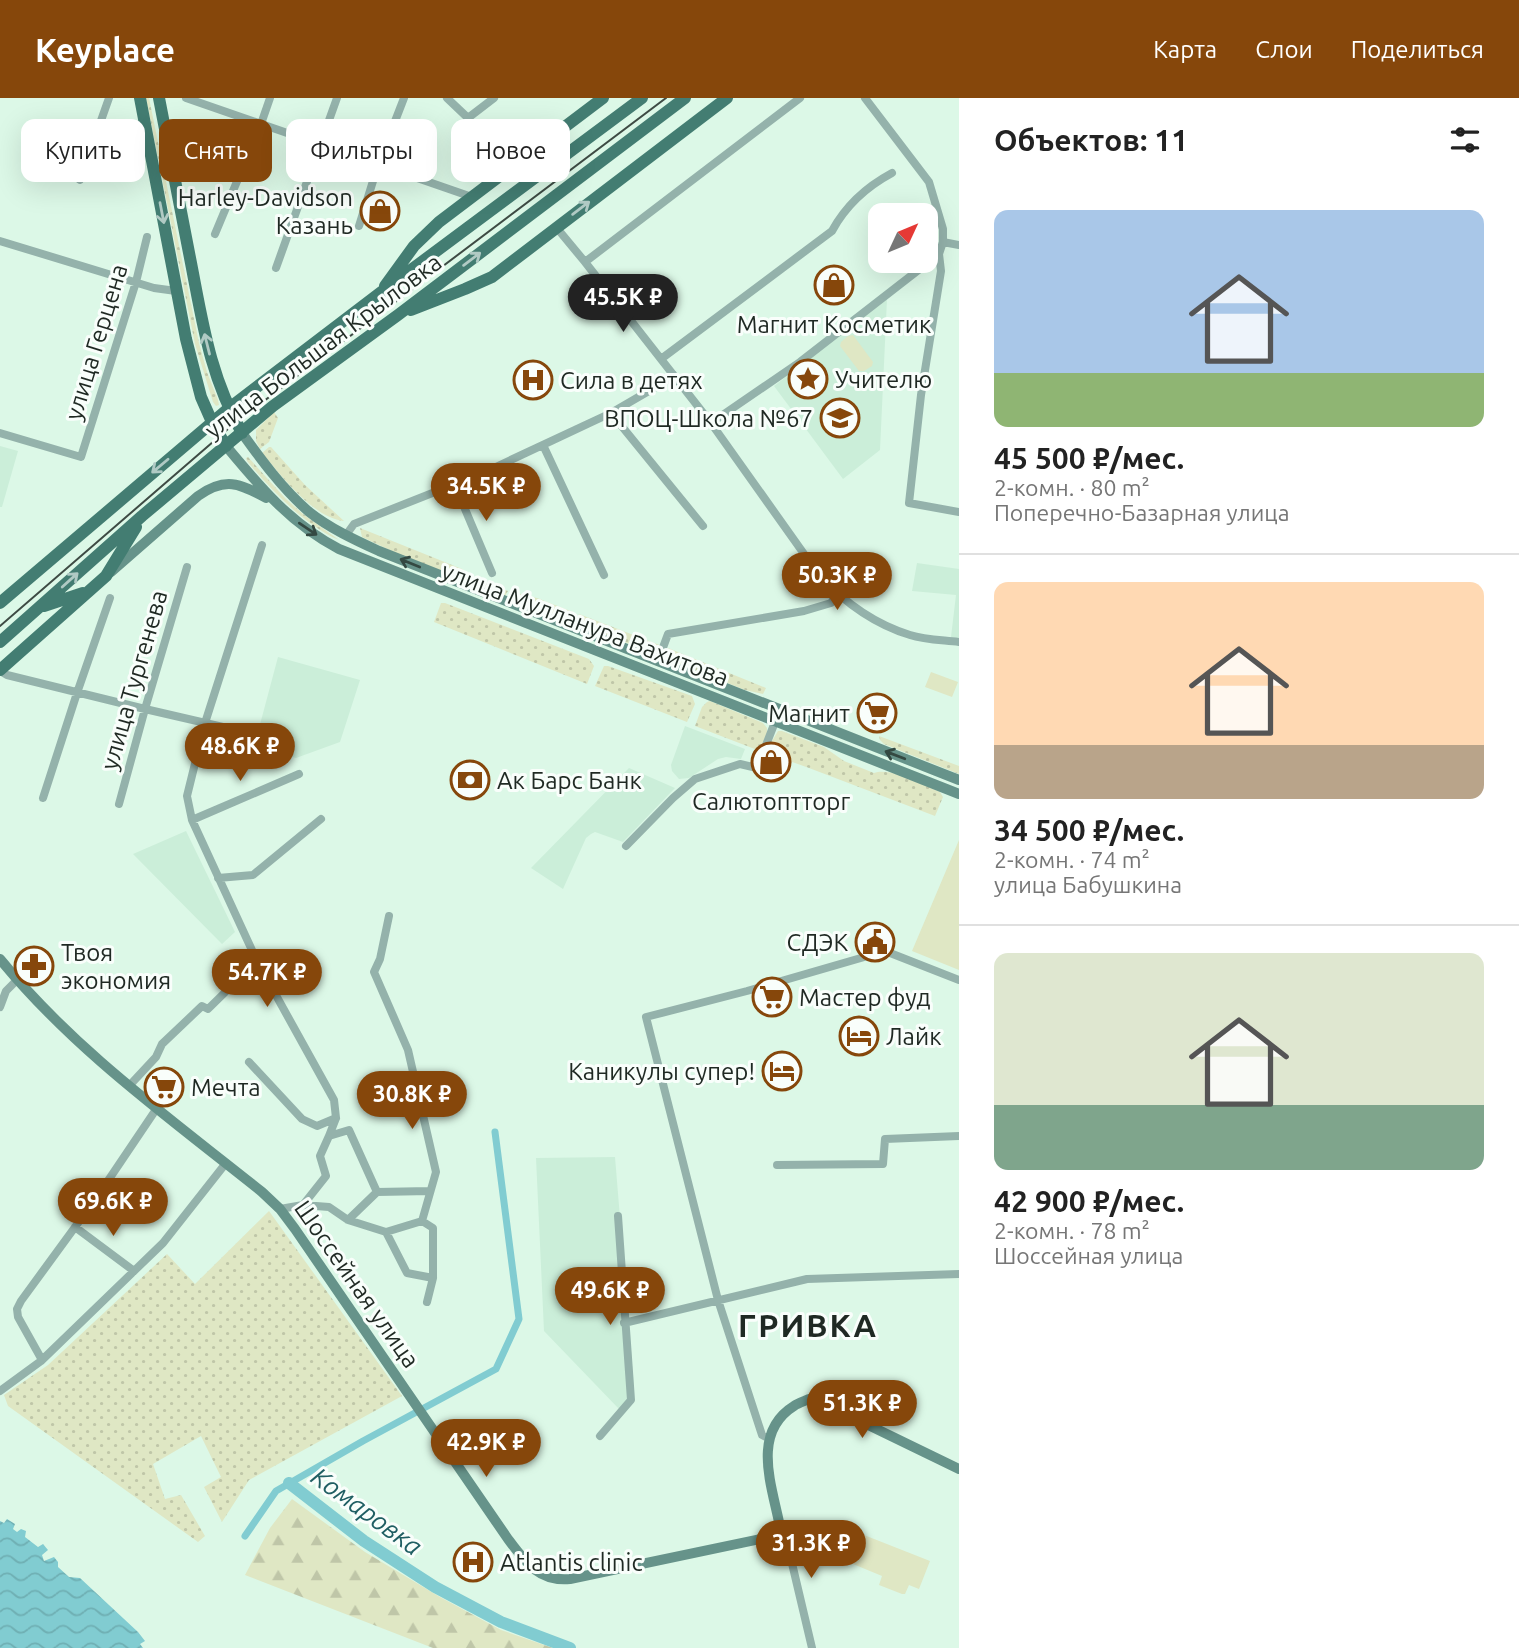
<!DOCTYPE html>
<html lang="ru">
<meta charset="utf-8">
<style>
:root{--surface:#fff;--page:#f6f6f6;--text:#222;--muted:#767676;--line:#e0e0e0;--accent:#86470b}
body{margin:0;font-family:Ubuntu,sans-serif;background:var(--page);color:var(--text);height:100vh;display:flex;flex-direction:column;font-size:26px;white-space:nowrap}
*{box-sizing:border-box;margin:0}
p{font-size:23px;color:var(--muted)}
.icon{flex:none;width:38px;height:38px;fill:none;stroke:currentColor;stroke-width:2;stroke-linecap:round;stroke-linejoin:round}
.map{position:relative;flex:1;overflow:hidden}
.details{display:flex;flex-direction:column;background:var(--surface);width:560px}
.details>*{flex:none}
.top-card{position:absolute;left:21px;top:21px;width:665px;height:63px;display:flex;gap:14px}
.needle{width:46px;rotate:46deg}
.buttons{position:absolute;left:868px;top:105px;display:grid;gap:14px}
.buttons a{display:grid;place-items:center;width:70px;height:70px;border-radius:14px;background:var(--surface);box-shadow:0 7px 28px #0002;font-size:35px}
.price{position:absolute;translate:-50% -60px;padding:0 16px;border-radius:24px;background:var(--accent);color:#fff;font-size:23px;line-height:46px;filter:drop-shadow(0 2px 4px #0008)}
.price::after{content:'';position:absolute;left:50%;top:42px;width:21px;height:16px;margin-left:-10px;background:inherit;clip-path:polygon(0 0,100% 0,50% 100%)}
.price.selected{background:#222;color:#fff}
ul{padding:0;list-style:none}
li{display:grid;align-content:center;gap:14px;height:371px;padding:0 35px}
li+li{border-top:2px solid var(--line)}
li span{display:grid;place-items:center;height:217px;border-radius:14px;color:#555}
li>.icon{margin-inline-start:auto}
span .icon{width:126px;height:126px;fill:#fffc;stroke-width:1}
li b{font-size:30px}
h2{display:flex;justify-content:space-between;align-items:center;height:84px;padding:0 35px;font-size:30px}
.tag{padding:0 24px;border-radius:14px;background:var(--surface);box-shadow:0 7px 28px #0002;font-size:24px;line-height:63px}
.tag.selected{background:var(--accent);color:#fff}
header{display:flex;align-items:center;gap:42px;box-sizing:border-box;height:98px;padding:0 35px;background:var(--accent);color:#fff}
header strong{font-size:33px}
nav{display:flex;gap:38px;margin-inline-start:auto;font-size:24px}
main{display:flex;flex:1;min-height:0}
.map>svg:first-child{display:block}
</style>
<header>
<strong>Keyplace</strong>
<nav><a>Карта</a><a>Слои</a><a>Поделиться</a></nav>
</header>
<main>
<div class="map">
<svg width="959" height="1550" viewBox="0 0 959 1550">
<defs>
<pattern id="grass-dots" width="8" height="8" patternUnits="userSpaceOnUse" patternTransform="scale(1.75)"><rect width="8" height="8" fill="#dfe7c4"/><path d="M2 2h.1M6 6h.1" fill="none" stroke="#bfc6a8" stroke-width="1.8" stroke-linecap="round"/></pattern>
<pattern id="forest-firs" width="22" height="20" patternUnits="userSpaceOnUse" patternTransform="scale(1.75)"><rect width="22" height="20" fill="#dfe7c4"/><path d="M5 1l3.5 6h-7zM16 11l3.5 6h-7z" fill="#bfc6a8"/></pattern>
<pattern id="water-waves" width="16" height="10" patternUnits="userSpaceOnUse" patternTransform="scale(1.75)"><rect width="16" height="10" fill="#81ccd1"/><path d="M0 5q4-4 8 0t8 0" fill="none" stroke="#6fafb3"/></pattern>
</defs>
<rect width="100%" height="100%" fill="#dcf8e7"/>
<path fill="#cbeed9" d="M887,201L880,352L843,381L774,288Z
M0,348L18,353L2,409H0Z
M917,465L959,471V540L951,539L956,497L912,493Z
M278,559L360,582L340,644L296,660L258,649V634Z
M685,628L745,651L741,661L726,659L718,661L689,680L679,681L672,673L671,667Z
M629,670L675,690L623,744L595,734L591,736L586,740L563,791L531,770Z
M186,733L235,834L222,846L133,756Z
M615,1059L634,1290L629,1301L619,1311L544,1233L536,1060Z"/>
<path fill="url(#grass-dots)" d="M146,0H149L199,245L207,274L218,302L219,307L216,308L213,304L195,246Z
M274,314L278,320L269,344L260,351L256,343V332Z
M269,349H271L305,387L344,423C313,420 281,377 262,355Z
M248,359L285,400L303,416L339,442C304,427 270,391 247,363L246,360Z
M360,430L462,471L479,483L508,493L505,498L400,457L362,439Z
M517,495L537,500L573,514L569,524L517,502Z
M441,505H445L589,561L594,568L587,586L434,524Z
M579,516L662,548L656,556L652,555L576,525Z
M668,550L766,590L763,596L745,592L669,562L665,557Z
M604,568H608L692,598L695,606L687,624L595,588Z
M710,603L763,625L767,630V635L760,653L695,628L702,609L707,604Z
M778,633H782L824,649L844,663L874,675C891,669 923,687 940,694L943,699L935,718L809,670L767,655L772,643Z
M879,638L959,668V676L884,646L880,642Z
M269,1113L402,1298L249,1382L222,1424L204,1389L221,1379L201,1338L153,1366L165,1401L181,1397L205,1438L198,1444L8,1308L4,1297L48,1267L167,1156L195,1186Z"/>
<path fill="url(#forest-firs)" d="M292,1401L365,1454L440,1499L501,1532L553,1550H433L245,1477L270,1430Z"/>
<path fill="#dfe7c4" d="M853,237L873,264L872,268L864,273H859L840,248L841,244L848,238Z
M931,574L958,584L952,599L925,589Z
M959,742V872L912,853Z
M864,1437L930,1463L919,1491L909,1487L905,1496H902L879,1487L882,1478L853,1466Z"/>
<path fill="url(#water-waves)" d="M7,1421L15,1426L13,1431L17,1434L21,1431L26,1433L25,1439L38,1449L43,1446L48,1452L42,1457L44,1463L54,1459L58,1464V1469L69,1479L80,1480L138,1534L145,1543L140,1546L143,1550H0V1423L4,1425Z"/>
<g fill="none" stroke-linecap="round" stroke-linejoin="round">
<path stroke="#81ccd1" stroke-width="7" d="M245,1438L276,1393L363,1343L496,1271L519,1221L495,1034"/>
<path stroke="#81ccd1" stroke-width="12" d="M289,1385L364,1443L435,1489L501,1524L570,1550"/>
<path stroke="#94b2ab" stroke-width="8" d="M186,0L472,99
M447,0L468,20L512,68
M468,20L494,0
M80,82L109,0
M359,128L378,67L404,0
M556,129L585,164L711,325L819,477C844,504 874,526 910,537C925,542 943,542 959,544
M215,136L261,26L270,0
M0,143L154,190L176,193
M943,144L959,147
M939,156L941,173L921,297L909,405L959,414
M585,164L800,0
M276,170L337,0
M661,261L832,133C846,107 866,89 892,75
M611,315L703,428
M711,325L800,264L939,156L943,144V131L929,84L865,0
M0,335L81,359L136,184L147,139
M543,347L604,477
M454,385L492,475
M346,437L354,426L483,375L611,315L666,283L673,276
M262,447L205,625L187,698L192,722L257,863L334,1002L336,1020L329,1038L349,1032L377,1094L348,1122L329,1109L303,1107L280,1111
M658,563L668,536L804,513L831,505L837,496
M0,573L7,577L145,611L258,637
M43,700L77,595L110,500
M119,706L145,611L187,469
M192,722L299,676
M626,748L673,700L695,681L740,666L757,670L775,624
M218,780L253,777L321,721
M0,909L6,893L17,882
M249,964L302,1021L317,1028L336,1020
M129,988L156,959L162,946L202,908L208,911L257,863
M777,1067L883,1066L885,1041L959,1038
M377,1094L430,1093
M303,1107L326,1078L320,1058L329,1038
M348,1122L386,1134L407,1175L433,1180V1130L422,1123L436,1074L408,952L374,874L380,861L389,818
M75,1129L134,1173
M386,1134L422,1123
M427,1204L433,1180
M624,1225L807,1181L959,1176
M42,1262L18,1219L17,1211L21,1203L97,1099L157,1010
M0,1293L41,1263L163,1145L226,1065
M600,1338L631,1302L618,1118
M768,1340L762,1337L718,1202L646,919L747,893L885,853L959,882
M779,1424L786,1440L812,1550"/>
<path stroke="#66938a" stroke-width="10" d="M242,335C262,363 282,390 308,413C329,430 355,442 379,453L959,682
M226,348C260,389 291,426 339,451L959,696
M111,474L198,398C225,379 239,385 266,400
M0,861C74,952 171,1021 262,1094L280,1111L295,1131L508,1441C525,1464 539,1484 570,1481L770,1439L778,1431L779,1424C771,1385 752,1334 794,1308C798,1305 805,1303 809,1301L825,1306L959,1371"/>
<path stroke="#437d72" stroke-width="12" d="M140,0L186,241L201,299L212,324L226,348
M159,0C170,55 180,110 191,165C203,227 210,278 242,335
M385,188L414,148L439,124L603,0
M411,212L465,191L492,179L727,0
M0,505L228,311L380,195L642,0
M44,508L83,495
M0,544L142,418L273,308L398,217L685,0
M0,572L106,478L136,429"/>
<path stroke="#3e4b44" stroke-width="2" d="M0,528L236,324L666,0"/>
</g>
<defs><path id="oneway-shaft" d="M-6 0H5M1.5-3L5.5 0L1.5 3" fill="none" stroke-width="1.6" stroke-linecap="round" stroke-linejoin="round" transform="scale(1.75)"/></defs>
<g stroke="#b0cac4">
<use href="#oneway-shaft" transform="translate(581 110) rotate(-37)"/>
<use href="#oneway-shaft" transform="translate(162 115) rotate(79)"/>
<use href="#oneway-shaft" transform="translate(472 161) rotate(-37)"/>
<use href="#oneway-shaft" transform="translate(207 246) rotate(-104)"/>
<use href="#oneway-shaft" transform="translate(160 368) rotate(140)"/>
<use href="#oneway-shaft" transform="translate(70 482) rotate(-42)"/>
</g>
<g stroke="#344942">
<use href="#oneway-shaft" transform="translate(308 431) rotate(34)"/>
<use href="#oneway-shaft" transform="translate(410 465) rotate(-158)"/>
<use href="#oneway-shaft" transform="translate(895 657) rotate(-159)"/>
</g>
<defs>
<symbol id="shop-ring" viewBox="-11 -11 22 22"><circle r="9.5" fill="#f9fefb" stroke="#86470b" stroke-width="1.5"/><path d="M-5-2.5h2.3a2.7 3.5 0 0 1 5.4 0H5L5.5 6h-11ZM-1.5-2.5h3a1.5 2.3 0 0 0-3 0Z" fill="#86470b"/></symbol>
<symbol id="sight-ring" viewBox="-11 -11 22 22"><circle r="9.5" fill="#f9fefb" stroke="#86470b" stroke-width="1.5"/><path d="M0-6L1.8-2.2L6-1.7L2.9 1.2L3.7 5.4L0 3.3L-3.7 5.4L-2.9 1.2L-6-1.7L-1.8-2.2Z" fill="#86470b"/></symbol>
<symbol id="hospital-ring" viewBox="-11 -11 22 22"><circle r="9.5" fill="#f9fefb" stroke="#86470b" stroke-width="1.5"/><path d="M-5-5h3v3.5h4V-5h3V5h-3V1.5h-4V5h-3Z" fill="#86470b"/></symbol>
<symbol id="school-ring" viewBox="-11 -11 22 22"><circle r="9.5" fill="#f9fefb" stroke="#86470b" stroke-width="1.5"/><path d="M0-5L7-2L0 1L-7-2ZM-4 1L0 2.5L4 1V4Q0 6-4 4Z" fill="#86470b"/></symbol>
<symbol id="supermarket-ring" viewBox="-11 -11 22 22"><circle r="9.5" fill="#f9fefb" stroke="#86470b" stroke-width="1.5"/><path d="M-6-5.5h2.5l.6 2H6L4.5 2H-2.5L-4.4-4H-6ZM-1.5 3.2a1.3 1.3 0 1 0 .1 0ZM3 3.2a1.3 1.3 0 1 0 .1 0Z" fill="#86470b"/></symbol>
<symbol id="bank-ring" viewBox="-11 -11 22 22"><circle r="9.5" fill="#f9fefb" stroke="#86470b" stroke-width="1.5"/><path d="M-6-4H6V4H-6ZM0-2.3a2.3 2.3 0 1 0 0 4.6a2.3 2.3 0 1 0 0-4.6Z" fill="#86470b"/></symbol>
<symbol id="civic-ring" viewBox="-11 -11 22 22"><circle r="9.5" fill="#f9fefb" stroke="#86470b" stroke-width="1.5"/><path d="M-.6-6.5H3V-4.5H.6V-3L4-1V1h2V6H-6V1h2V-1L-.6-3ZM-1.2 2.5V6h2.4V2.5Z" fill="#86470b"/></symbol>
<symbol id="pharmacy-ring" viewBox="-11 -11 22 22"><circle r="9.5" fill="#f9fefb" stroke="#86470b" stroke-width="1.5"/><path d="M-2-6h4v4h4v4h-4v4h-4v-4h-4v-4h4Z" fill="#86470b"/></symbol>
<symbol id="hotel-ring" viewBox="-11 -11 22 22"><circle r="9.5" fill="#f9fefb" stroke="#86470b" stroke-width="1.5"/><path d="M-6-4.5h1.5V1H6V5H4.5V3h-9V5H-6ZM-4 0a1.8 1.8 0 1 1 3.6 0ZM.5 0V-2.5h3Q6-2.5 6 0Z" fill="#86470b"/></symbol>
</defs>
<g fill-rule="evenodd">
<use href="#shop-ring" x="358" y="91" width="44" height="44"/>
<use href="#shop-ring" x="812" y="165" width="44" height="44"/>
<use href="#sight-ring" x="786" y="259" width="44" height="44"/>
<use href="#hospital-ring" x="511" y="260" width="44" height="44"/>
<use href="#school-ring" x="818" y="298" width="44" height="44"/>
<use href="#supermarket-ring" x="855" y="593" width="44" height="44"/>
<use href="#shop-ring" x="749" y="642" width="44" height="44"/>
<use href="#bank-ring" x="448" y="660" width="44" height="44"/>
<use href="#civic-ring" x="853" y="822" width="44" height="44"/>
<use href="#pharmacy-ring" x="12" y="846" width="44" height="44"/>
<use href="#supermarket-ring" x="750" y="877" width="44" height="44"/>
<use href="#hotel-ring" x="837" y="916" width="44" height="44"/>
<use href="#hotel-ring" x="760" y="951" width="44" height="44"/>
<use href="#supermarket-ring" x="142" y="967" width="44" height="44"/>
<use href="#hospital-ring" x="451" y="1442" width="44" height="44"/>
</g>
<g text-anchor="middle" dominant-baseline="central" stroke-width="6" stroke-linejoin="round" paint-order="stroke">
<g font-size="24" fill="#1f2923" stroke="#f9fefb" text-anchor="start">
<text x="353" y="99" text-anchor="end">Harley-Davidson<tspan x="353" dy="28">Казань</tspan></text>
<text x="834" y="226" text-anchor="middle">Магнит Косметик</text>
<text x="835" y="281">Учителю</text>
<text x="560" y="282">Сила в детях</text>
<text x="813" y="320" text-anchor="end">ВПОЦ-Школа №67</text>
<text x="850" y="615" text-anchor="end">Магнит</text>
<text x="497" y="682">Ак Барс Банк</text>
<text x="771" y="703" text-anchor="middle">Салютоптторг</text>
<text x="848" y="844" text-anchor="end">СДЭК</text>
<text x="61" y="854">Твоя<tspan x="61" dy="28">экономия</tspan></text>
<text x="799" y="899">Мастер фуд</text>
<text x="886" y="938">Лайк</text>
<text x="755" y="973" text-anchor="end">Каникулы супер!</text>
<text x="191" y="989">Мечта</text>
<text x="500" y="1464">Atlantis clinic</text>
</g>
<g font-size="24" fill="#1f2923" stroke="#f9fefb">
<text transform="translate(96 244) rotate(-73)">улица Герцена</text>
<text transform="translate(323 248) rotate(-37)">улица Большая Крыловка</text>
<text transform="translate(585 526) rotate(21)">улица Мулланура Вахитова</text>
<text transform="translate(134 582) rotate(-74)">улица Тургенева</text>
<text transform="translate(357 1186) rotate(55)">Шоссейная улица</text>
</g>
<g font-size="26" font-style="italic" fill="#205f63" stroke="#f9fefb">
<text transform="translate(367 1413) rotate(36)">Комаровка</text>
</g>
<g font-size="32" font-weight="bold" letter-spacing="2" fill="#1f2923" stroke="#f9fefb">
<text x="808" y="1227">ГРИВКА</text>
</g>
</g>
</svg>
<div class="buttons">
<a><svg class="needle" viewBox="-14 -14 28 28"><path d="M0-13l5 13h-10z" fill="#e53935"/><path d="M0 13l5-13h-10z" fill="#767676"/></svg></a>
</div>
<b class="price selected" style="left:623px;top:236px">45.5K ₽</b>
<b class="price" style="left:486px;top:425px">34.5K ₽</b>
<b class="price" style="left:837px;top:514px">50.3K ₽</b>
<b class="price" style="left:240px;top:685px">48.6K ₽</b>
<b class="price" style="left:267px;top:911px">54.7K ₽</b>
<b class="price" style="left:412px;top:1033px">30.8K ₽</b>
<b class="price" style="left:113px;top:1140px">69.6K ₽</b>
<b class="price" style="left:610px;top:1229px">49.6K ₽</b>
<b class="price" style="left:862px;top:1342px">51.3K ₽</b>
<b class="price" style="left:486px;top:1381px">42.9K ₽</b>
<b class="price" style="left:811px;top:1482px">31.3K ₽</b>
<div class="top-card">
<a class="tag">Купить</a>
<a class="tag selected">Снять</a>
<a class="tag">Фильтры</a>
<a class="tag">Новое</a>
</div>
</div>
<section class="details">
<h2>Объектов: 11<svg class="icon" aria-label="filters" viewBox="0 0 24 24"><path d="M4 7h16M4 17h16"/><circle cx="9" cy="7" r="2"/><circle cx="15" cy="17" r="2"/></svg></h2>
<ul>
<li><span style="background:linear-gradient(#a9c7e8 75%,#8fb573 0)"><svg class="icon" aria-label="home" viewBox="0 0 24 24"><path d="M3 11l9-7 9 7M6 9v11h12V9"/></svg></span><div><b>45 500 ₽/мес.</b><p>2-комн. · 80 m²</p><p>Поперечно-Базарная улица</p></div></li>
<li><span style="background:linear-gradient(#ffd9b3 75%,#b9a48a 0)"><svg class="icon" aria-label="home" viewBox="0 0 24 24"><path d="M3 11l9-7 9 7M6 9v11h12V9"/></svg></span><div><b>34 500 ₽/мес.</b><p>2-комн. · 74 m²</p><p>улица Бабушкина</p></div></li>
<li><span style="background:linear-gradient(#dfe7d0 70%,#7fa58c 0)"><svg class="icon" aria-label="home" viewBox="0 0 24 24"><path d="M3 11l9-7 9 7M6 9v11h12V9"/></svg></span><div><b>42 900 ₽/мес.</b><p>2-комн. · 78 m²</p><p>Шоссейная улица</p></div></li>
</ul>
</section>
</main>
